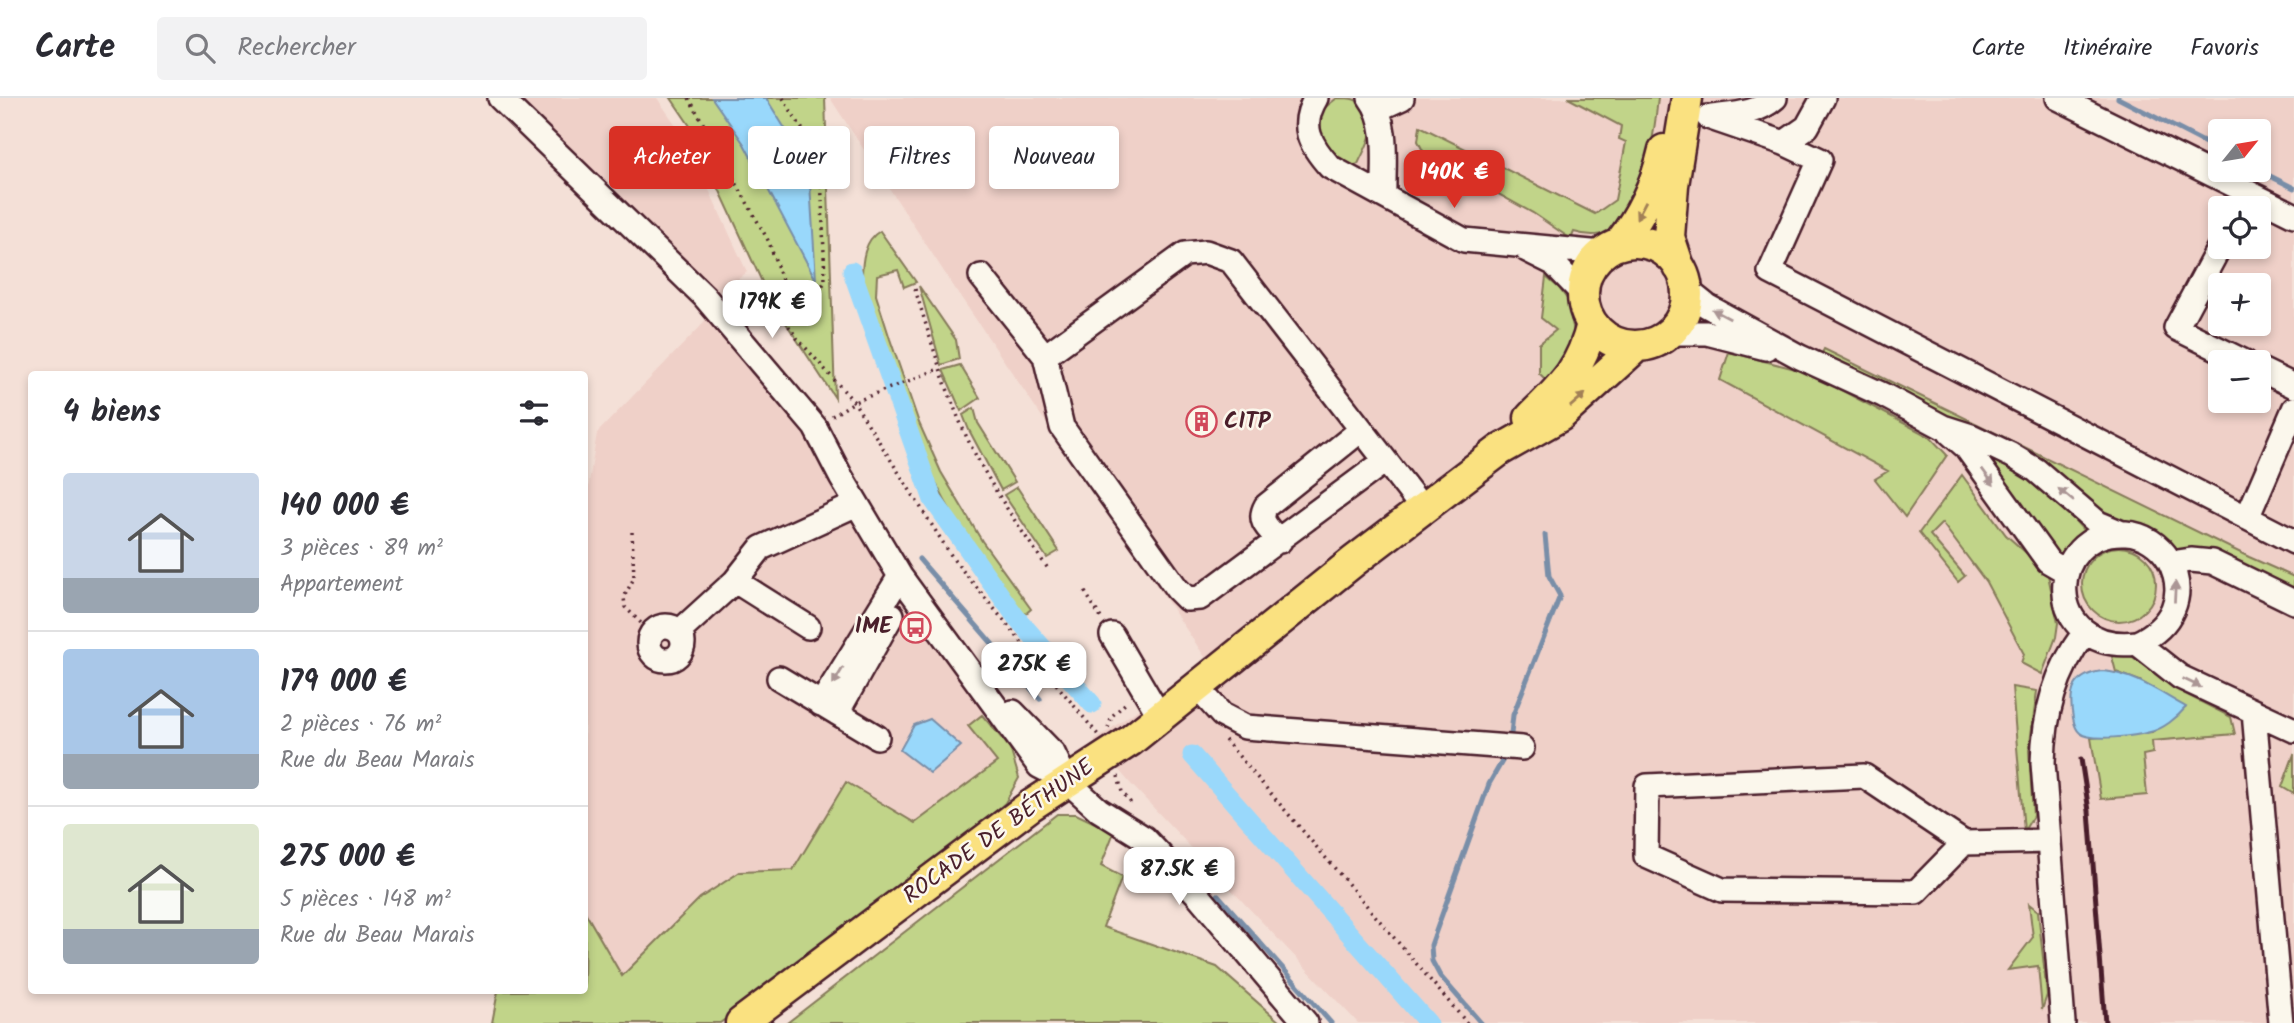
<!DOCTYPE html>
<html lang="fr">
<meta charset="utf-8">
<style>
:root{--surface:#fff;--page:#f2f2f3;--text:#2b2b33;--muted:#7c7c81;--line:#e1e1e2;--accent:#d93025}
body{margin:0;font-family:Kalam,sans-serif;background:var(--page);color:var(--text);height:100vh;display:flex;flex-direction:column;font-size:26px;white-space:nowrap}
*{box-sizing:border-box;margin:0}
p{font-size:23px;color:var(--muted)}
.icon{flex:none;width:38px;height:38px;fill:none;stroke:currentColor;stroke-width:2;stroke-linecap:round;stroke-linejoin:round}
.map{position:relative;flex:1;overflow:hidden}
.details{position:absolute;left:28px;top:273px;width:560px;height:623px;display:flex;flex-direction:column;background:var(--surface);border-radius:7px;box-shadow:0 4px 10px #0003}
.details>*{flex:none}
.banner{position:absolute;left:609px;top:28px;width:665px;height:63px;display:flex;gap:14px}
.needle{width:46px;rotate:60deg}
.buttons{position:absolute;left:2208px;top:21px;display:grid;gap:14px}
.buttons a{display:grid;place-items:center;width:63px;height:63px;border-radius:7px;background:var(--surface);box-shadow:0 4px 10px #0003;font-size:35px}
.price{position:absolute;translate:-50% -60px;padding:0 16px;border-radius:14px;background:#fff;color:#222;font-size:23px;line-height:46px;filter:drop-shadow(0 2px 4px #0008)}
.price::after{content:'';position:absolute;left:50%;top:42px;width:21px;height:16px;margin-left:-10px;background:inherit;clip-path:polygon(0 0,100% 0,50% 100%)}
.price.selected{background:var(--accent);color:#fff}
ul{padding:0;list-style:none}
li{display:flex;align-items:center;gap:21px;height:175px;padding:0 35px}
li+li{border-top:2px solid var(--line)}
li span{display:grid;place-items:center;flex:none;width:196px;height:140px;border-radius:7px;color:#555}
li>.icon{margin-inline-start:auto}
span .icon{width:84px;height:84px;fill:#fffc;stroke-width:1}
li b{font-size:30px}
h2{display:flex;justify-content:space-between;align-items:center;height:84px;padding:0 35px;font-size:30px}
.tag{padding:0 24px;border-radius:7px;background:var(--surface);box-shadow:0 4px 10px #0003;font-size:24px;line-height:63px}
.tag.selected{background:var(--accent);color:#fff}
header{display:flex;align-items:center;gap:42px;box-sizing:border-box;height:98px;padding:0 35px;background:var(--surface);border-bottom:2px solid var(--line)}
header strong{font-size:33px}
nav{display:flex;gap:38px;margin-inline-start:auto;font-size:24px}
.search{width:490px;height:63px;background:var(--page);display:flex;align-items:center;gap:18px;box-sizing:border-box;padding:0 24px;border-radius:7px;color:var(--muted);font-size:26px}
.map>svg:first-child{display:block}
</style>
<header>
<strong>Carte</strong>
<div class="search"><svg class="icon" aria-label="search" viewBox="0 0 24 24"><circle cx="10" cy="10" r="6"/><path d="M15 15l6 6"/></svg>Rechercher</div>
<nav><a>Carte</a><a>Itinéraire</a><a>Favoris</a></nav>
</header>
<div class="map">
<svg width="2294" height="925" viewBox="0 0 2294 925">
<rect width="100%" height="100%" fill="#f4e0d7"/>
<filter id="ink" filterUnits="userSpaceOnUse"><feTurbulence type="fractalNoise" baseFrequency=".0143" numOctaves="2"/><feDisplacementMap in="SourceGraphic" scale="14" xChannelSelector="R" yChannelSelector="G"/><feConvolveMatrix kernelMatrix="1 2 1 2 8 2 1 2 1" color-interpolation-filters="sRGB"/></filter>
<g filter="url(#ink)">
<path fill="#efd0c8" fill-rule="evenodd" d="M500,0H657L685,40L747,174L726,191L704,198Z
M830,0H2294V925H1358L1130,685L1094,643L1207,562L956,192ZM2221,33H2259V72H2221ZM2221,110H2259V149H2221ZM2221,187H2259V226H2221ZM2221,264H2259V303H2221Z
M714,210L766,269L995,607L968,628L997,664L915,725L846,684L793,773L739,774L700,800L622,878L585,814L584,415L597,335L700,229Z"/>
<path fill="#c1d489" stroke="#867a5a" stroke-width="2" d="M671,0H825L835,300L769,199L690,28Z
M1337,0C1350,0 1360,0 1366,12C1377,35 1368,44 1358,66L1353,68C1331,55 1312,39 1323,11Z
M1568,0H1658C1654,40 1648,75 1628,112C1625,117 1622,126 1616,130C1604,139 1587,138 1574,134L1571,141L1533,115L1424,55L1418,43L1420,28L1595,116L1615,102L1626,44L1619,41L1621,28Z
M880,133L916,184L904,189L898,172L877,177L876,197L890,241L919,325L941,374L982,443L1031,511L1024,517C1001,486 976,455 956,422C922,366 900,303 879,241C872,222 862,201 862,180C862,163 864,142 880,133Z
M1546,179L1559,190L1567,201L1575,238L1574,252L1548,284L1539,275V246L1556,232L1541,220Z
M919,188L956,242L959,261L941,267Z
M1824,251L2249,459L2294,479V500L2179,454L2125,424L2114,421L2099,413L2081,394L2044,366L1822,255Z
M1729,254L1807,274L1930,339L1947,357L1905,419L1875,381L1888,373L1720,282Z
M960,267L980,300L961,313L943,272Z
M974,310L978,325L1015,384L1001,392L969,332L963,317Z
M1974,348C2016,368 2055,398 2085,434L2075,442L2061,461L2044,442Z
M1962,377L2006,437L2042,469L2048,477L2058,525L2056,539L2042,576L2021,565L2024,556L1986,484L1942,425L1930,437L1965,478L1958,484L1919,435Z
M1017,389L1059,453L1047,460L1004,397Z
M2082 486a37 37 0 1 1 74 0a37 37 0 1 1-74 0Z
M2111,555H2127L2185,596L2231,619L2235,636L2152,643L2153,655L2143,657L2147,697L2101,701L2091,640L2152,634L2185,610L2140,583L2116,574Z
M2012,589L2037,593L2029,652L2033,718L2024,733Z
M982,617L1010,650L1019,680L1005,705L961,744L720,925H492L498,893L584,892L585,814L622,878L700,800L740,774L793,772L846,684L915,725L997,664L968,628Z
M2294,656V696L2282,689Z
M1057,716H1076L1114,734L1101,768L1122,779L1103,829L1217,869L1281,925H787Z
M2029,806L2038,813L2047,897L2042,912L2038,868L2008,872L2033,839Z"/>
<path fill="#99d8fb" stroke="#798ea8" stroke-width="2" d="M712,0H766L809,69L816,182L744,46Z
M2102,573C2133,575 2159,594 2186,609C2177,620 2163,631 2150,634C2137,638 2090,644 2080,635C2076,632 2074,625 2073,620C2068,594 2073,577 2102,573Z
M930,621L961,648L930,675L900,652L914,627Z"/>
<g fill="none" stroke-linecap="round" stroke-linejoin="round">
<path stroke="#798ea8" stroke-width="5" d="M2118,0L2221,53
M2258,72L2294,90
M919,461L1040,601
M1511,636L1513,617L1560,498L1549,478L1545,437
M1218,797L1331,925
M1481,925L1440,878L1432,863L1431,847L1489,686L1504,660"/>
<path stroke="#99d8fb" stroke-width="19" d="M852,173L933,402L1016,519L1092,606
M1192,657L1428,925"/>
<defs>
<path id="minor" d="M500,0L704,198L815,329L841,379L900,478L1039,668L1066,682L1099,712L1144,740L1198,797L1306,925
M1316,0C1299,28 1310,47 1330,69L1464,142L1602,155
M1370,0C1390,26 1383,67 1384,98
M2058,0L2294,117
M1378,11L1402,0
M1708,19L1784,45L1820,62L1770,174L2294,444
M1712,19C1735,16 1757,16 1775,0
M1784,45L1807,29L1823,0
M2221,146L2176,230L2245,264
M1527,152L1553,165L1582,195
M981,178L1045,258
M1687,192L1707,208L1800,259L1883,297L1943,329L1971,338L2011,357L2036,372L2098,425L2122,435
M1670,235H1707L1766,250
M2259,271L2294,288
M1950,335L1966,349L2048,463L2067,474
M1385,363L1200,500L1187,501L1177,491L1062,329L1045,258L1185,156L1206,154L1231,163L1423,411
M2247,420L2294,311
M1280,443C1269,431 1257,424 1266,408L1361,332
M2171,465L2191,462L2212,464L2294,504
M735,483L808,529
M649 545a17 17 0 1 1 34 0a17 17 0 1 1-34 0Z
M679,534L735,483L761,450L857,406
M1112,537L1159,617
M2137,545C2171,529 2188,498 2169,462C2160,447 2144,436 2126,435C2043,431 2042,557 2137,545L2180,579L2294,632
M779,580L877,639
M1196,588L1222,617L1245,629L1522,650
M821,606L900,478
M1013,614L1053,655L1066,682
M2254,614L2281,925
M837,615L892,517
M1964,745L1916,794L1722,792L1646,758L1647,688L1864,678L1964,745L2049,743
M2063,925L2043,665C2044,616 2055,574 2085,534"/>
<path id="major" d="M1583 196a52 52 0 1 1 104 0a52 52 0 1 1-104 0Z
M1619,146C1641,118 1656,87 1664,52
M1679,169L1669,139L1673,87L1687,0
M1530,320C1562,288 1581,272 1592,226
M741,925L1030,708L1130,643L1354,463L1500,352L1560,318L1636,249"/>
</defs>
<use href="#minor" stroke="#4a1f2b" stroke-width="28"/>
<use href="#major" stroke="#4a1f2b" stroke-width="35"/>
<path stroke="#4a1f2b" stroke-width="3.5" stroke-dasharray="2 5" stroke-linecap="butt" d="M689,0L769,144L788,200
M915,191C931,243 946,295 969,344C991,389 1020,431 1049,472
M769,199L797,240L854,304L954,462L1099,638
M746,217L769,199L788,200L804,204L817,198L825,183L821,75L813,48L783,0
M832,318L854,304L939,271
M632,434L634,480L624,499L625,509L652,536
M1085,494L1101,520
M1108,630L1112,618L1128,603
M1225,642L1467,925
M1118,678L1122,694L1130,704L1128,708"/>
<use href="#minor" stroke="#fbf7ec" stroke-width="23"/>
<use href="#major" stroke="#fae180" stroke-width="30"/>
<path stroke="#4a1f2b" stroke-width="5" d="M2081,661L2089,713L2105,925"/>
</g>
<defs><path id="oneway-solid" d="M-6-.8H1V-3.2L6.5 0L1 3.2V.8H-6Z" transform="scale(1.75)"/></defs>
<g fill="#a28056">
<use href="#oneway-solid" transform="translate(1641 112) rotate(118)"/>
<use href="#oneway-solid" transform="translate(1578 302) rotate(-41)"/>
</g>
<g fill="#ab9695">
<use href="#oneway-solid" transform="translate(1721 216) rotate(-152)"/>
<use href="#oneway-solid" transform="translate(1988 379) rotate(54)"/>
<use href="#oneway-solid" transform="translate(2066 397) rotate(-140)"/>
<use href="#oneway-solid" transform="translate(2175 494) rotate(-87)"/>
<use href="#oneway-solid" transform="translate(838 578) rotate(121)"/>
<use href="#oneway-solid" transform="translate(2192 585) rotate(26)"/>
</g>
</g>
<defs>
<symbol id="building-ring" viewBox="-11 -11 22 22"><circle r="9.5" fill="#fbf7ec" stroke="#d1495b" stroke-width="1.5"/><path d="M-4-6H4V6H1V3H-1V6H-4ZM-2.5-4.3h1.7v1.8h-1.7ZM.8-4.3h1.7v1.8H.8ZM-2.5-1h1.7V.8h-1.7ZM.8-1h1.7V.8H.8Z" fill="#d1495b"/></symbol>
<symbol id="bus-ring" viewBox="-11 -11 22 22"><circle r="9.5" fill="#fbf7ec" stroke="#d1495b" stroke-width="1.5"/><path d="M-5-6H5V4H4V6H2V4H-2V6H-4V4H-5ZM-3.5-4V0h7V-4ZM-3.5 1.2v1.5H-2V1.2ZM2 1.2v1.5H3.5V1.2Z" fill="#d1495b"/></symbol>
</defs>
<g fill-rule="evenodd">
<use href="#building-ring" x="1184" y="306" width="35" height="35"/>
<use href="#bus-ring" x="898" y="512" width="35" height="35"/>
</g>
<g text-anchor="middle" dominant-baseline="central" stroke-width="5" stroke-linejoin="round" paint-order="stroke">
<g font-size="23" font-weight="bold" fill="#4a1f2b" stroke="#fbf7ec" text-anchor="start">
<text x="1224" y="324">CITP</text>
<text x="892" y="529" text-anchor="end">IME</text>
</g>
<g font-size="23" fill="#4a1f2b" stroke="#fbf7ec">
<text transform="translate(999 734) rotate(-36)">ROCADE DE BÉTHUNE</text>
</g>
</g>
</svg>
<div class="buttons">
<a><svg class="needle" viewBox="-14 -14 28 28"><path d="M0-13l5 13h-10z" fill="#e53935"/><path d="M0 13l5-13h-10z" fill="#7c7c81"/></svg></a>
<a><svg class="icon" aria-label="locate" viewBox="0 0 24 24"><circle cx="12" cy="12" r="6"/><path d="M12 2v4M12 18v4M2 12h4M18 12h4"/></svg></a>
<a>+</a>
<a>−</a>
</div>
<b class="price selected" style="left:1454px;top:112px">140K €</b>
<b class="price" style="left:772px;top:242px">179K €</b>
<b class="price" style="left:1034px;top:604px">275K €</b>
<b class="price" style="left:1179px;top:809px">87.5K €</b>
<div class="banner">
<a class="tag selected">Acheter</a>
<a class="tag">Louer</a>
<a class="tag">Filtres</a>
<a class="tag">Nouveau</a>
</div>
<section class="details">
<h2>4 biens<svg class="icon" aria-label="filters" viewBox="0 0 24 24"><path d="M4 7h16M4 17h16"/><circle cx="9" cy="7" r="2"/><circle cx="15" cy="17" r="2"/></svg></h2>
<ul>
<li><span style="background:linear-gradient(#c9d6e8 75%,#9aa5b1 0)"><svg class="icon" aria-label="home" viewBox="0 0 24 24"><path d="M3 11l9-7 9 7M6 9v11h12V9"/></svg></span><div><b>140 000 €</b><p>3 pièces · 89 m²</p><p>Appartement</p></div></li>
<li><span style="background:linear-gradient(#a9c7e8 75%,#9aa5b1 0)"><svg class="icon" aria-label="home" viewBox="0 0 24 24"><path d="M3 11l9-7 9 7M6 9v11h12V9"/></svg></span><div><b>179 000 €</b><p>2 pièces · 76 m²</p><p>Rue du Beau Marais</p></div></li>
<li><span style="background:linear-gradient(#dfe7d0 75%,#9aa5b1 0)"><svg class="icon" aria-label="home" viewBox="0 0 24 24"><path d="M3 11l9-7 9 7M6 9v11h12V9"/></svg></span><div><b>275 000 €</b><p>5 pièces · 148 m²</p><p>Rue du Beau Marais</p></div></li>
</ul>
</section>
</div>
